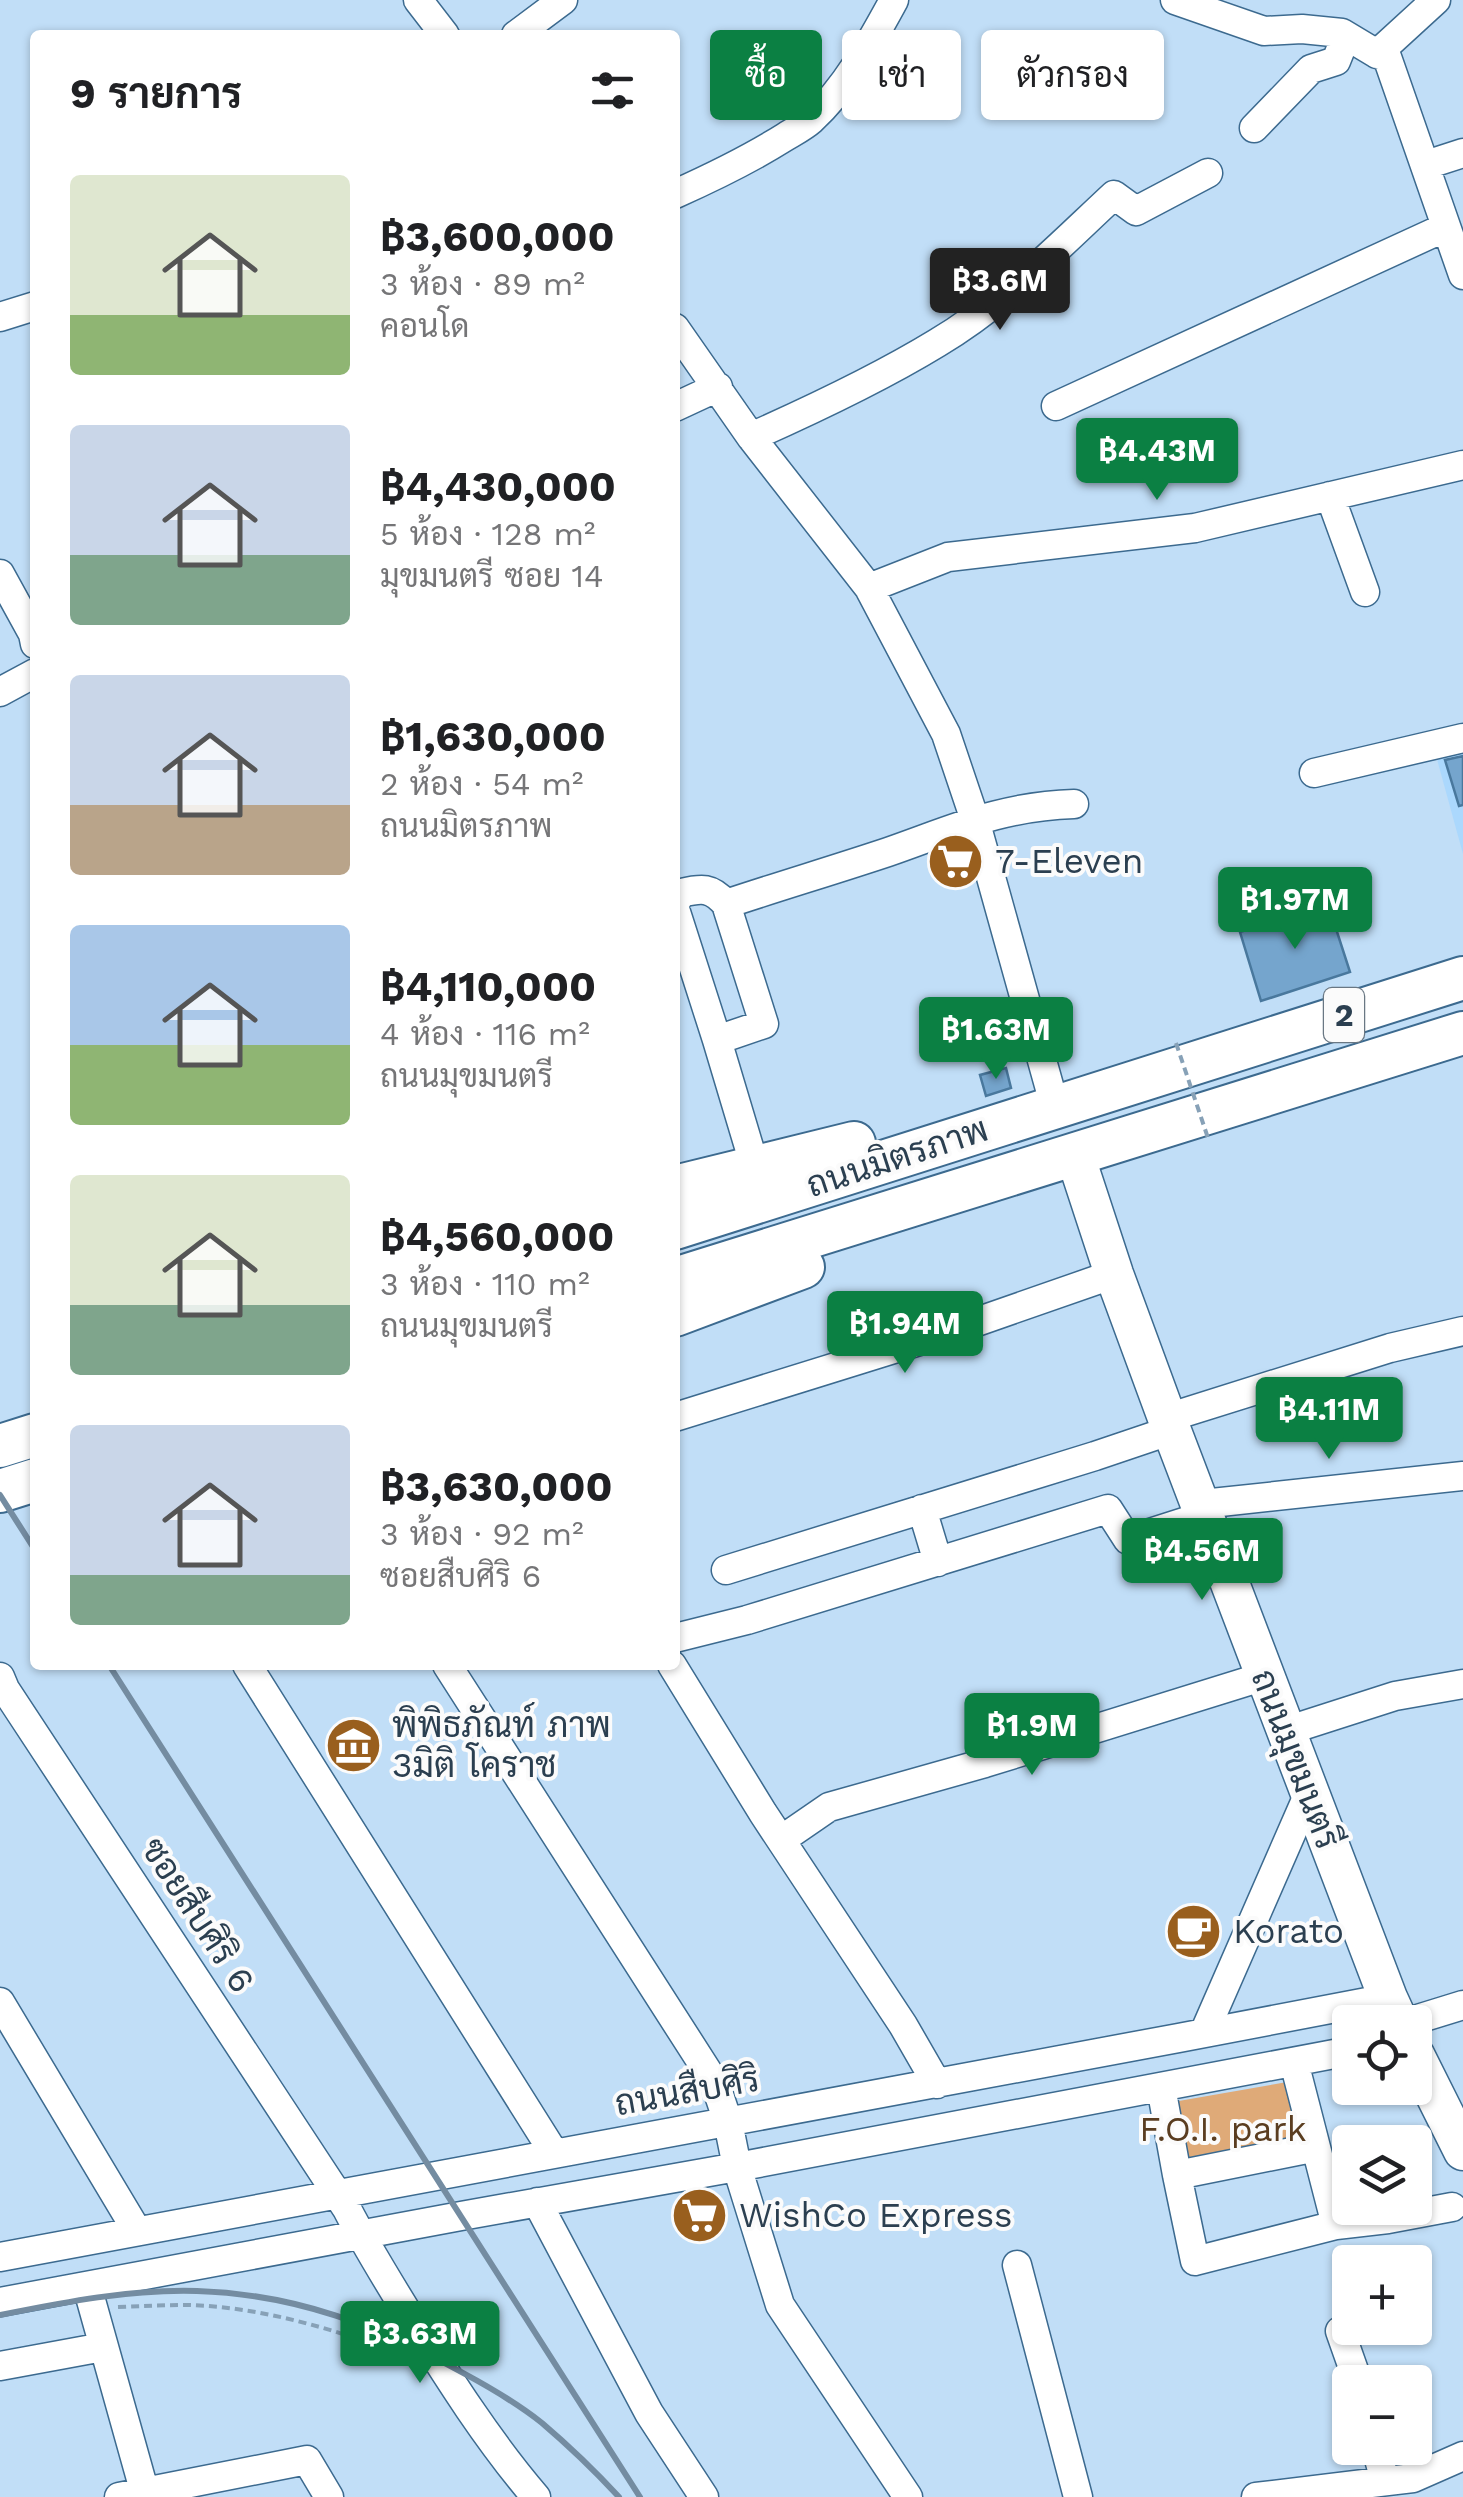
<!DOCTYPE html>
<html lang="th">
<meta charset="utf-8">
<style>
:root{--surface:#fff;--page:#f6f6f6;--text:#202124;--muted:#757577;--accent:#0b8043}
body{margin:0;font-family:"Work Sans",Sarabun,sans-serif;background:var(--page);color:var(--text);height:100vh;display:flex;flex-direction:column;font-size:38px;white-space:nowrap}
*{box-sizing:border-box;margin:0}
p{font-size:32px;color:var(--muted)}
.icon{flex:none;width:55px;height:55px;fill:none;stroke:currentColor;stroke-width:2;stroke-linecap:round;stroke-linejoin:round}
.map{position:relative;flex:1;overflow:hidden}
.panel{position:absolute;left:30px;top:30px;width:650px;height:1640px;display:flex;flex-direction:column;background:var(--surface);border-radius:10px;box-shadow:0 2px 8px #0004}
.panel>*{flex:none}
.banner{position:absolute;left:710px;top:30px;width:602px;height:90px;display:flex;gap:20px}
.buttons{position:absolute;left:1332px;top:2005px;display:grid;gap:20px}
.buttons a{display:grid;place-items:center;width:100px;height:100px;border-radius:10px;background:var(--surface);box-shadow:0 2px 8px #0004;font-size:50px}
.price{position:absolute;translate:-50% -85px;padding:0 22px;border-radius:10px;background:var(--accent);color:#fff;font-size:32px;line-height:65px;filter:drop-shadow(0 2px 5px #0008)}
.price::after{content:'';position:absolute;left:50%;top:60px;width:30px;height:22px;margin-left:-15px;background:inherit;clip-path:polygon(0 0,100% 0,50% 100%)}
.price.current{background:#222;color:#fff}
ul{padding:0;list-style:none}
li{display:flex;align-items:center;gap:30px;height:250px;padding:0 40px}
li span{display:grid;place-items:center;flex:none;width:280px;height:200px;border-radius:10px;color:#555}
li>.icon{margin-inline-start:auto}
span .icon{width:120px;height:120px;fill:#fffc;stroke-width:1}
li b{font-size:42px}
h2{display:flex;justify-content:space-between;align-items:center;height:120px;padding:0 40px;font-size:42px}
.chip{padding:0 35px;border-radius:10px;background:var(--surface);box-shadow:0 2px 8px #0004;font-size:35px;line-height:90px}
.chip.current{background:var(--accent);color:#fff}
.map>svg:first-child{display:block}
</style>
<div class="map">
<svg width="1463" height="2497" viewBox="0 0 1463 2497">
<rect width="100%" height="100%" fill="#c1def7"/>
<path fill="#abd8fd" d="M1463,745V854L1435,752Z"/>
<path fill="#dfaa78" d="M1293,2081L1302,2150L1186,2173L1173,2102Z"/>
<path fill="#75a5cd" stroke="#49789d" stroke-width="2.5" d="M1463,756V805L1459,806L1445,760Z
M1328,904L1350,972L1261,1001L1240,932Z
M1006,1068L1011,1088L986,1096L980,1075Z"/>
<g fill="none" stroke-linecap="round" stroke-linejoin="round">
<defs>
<path id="minor" d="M418,0L445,35
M1175,0L1264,31L1302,29L1342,33L1377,54L1387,57L1463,275
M516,35L563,0
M1377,54L1436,0
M1254,128L1311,69L1336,61L1346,36
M1426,165L1463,153
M675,194C713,177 750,159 785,137C793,132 803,127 811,120C847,87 871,42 894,0
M0,317L35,306
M675,328L751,437L869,588L946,734L975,820L1055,1107
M1056,406L1446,227
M675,407L718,387
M751,437C814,409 878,379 937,343C1003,304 1058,247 1114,195L1136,211L1208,173
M1330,496L1365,592
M0,574L33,634L35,644
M869,588L948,557L1195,528L1463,465
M0,692L35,673
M1314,773L1463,738
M675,903L681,893C702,888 711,887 726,904
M675,909L717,1040
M755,1167L717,1040L764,1024L726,904C780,886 834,870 888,852C954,829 1002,806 1074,804
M675,1417L942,1334L1114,1274
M1167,1418L1390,1348L1463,1331
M1202,1504L1463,1476
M922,1509L938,1562
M726,1570L1095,1456L1172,1430
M675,1638L747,1620L1108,1509L1128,1540L1206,1515
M247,1665L554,2153
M447,1665L715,2083L728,2122L737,2167L780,2305L908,2497
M672,1665L763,1813L903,2025L937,2084
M0,1677L5,1689L347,2209C366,2246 388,2281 410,2317C449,2379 488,2441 536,2497
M1286,1731L1395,1696L1463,1684
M781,1840L829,1807L985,1763L1265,1676
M0,2002L137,2231
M1408,2022L1463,2005
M1204,2033L1309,1793
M1294,2062L1336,2225
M1161,2087L1177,2175L1195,2261L1336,2225L1388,2219L1452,2207
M1177,2175L1302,2150L1315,2145
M537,2202L649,2413L704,2497
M0,2257C463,2170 926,2087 1388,1998
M1017,2265L1078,2497
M87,2286L146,2497
M0,2302L461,2216L737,2167L1350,2051
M1340,2331L1358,2382
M0,2366L103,2347
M1376,2448L1385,2481
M119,2497L307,2460L329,2497
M1256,2497L1413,2478L1463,2456"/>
<path id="major" d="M1075,1155L1114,1274L1167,1418L1388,1998L1399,2022
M1415,2055L1463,2151"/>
<path id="highway" d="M675,1187L854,1143
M675,1228L1463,978
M675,1279L1463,1033
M675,1315L803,1267
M0,1446L35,1435
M0,1491L35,1480"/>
</defs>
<use href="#minor" stroke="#3c6a8f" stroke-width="31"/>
<use href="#major" stroke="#3c6a8f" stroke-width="41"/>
<use href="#highway" stroke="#3c6a8f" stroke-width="46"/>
<path stroke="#87a1b7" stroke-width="4" stroke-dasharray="8 5" stroke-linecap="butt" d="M118,2307C142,2306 165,2305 188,2305C263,2307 338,2330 407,2357"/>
<use href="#minor" stroke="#fff" stroke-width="28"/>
<use href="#major" stroke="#fff" stroke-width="38"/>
<use href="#highway" stroke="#fff" stroke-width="42"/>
<path stroke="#748ca1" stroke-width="6" d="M0,1495L35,1550
M109,1665L640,2497
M0,2315C65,2302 130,2289 197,2291C296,2294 379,2326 465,2374C491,2388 518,2404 542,2423C569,2446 595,2471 619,2497"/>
<path stroke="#87a1b7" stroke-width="4" stroke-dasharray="8 5" stroke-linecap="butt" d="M1176,1043L1208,1138"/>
</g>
<defs>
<symbol id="supermarket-disc" viewBox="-11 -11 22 22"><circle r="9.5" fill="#995f1e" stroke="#fbfbfb"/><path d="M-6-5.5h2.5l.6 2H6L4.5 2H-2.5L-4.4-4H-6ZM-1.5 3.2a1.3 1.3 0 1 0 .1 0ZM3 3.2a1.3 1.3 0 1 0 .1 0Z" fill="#fff"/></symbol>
<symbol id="museum-disc" viewBox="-11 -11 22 22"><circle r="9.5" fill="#995f1e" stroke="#fbfbfb"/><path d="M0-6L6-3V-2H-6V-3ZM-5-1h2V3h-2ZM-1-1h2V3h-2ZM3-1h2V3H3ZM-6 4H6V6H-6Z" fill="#fff"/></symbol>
<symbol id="cafe-disc" viewBox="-11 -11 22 22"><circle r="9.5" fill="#995f1e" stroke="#fbfbfb"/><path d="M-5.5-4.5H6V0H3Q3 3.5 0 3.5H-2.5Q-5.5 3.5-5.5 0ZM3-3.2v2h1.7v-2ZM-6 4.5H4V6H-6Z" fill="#fff"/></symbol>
</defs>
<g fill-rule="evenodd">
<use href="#supermarket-disc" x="924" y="830" width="63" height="63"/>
<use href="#museum-disc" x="322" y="1714" width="63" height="63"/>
<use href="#cafe-disc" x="1162" y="1900" width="63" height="63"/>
<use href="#supermarket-disc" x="668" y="2184" width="63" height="63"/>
</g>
<g text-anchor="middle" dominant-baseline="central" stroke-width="8" stroke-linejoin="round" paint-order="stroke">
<rect fill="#fbfbfb" stroke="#697783" stroke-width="2.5" x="1324" y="988" width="40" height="54" rx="8"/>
<g font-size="32" font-weight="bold" fill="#2b3f50">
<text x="1344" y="1015">2</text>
</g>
<g font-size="35" fill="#2b3f50" stroke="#fbfbfb" text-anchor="start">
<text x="995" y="861">7-Eleven</text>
<text x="392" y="1725">พิพิธภัณท์ ภาพ<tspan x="392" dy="40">3มิติ โคราช</tspan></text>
<text x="1233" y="1931">Korato</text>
<text x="739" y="2215">WishCo Express</text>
</g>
<g font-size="35" fill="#2b3f50" stroke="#fbfbfb">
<text transform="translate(897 1157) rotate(-18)">ถนนมิตรภาพ</text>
<text transform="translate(1296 1759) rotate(69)">ถนนมุขมนตรี</text>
<text transform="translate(198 1915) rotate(57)">ซอยสืบศิริ 6</text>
<text transform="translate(687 2091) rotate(-10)">ถนนสืบศิริ</text>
</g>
<g font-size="35" fill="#5a3d20" stroke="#fbfbfb">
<text x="1223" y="2129">F.O.I. park</text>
</g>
</g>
</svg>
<div class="buttons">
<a><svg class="icon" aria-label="locate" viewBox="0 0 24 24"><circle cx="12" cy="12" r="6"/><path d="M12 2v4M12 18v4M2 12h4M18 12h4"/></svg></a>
<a><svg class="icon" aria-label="layers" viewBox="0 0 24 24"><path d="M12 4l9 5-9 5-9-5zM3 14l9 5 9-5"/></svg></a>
<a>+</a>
<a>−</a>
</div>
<b class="price current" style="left:1000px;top:333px">฿3.6M</b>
<b class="price" style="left:1157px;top:503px">฿4.43M</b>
<b class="price" style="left:1295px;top:952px">฿1.97M</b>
<b class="price" style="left:996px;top:1082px">฿1.63M</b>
<b class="price" style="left:905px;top:1376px">฿1.94M</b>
<b class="price" style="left:1329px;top:1462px">฿4.11M</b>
<b class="price" style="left:1202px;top:1603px">฿4.56M</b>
<b class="price" style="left:1032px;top:1778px">฿1.9M</b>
<b class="price" style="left:420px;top:2386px">฿3.63M</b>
<div class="banner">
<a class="chip current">ซื้อ</a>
<a class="chip">เช่า</a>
<a class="chip">ตัวกรอง</a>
</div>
<section class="panel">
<h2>9 รายการ<svg class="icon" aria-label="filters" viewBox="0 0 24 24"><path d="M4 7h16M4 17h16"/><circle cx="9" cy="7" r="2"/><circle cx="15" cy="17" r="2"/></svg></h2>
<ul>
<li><span style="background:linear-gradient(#dfe7d0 70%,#8fb573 0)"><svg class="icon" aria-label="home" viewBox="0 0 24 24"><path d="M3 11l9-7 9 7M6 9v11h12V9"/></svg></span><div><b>฿3,600,000</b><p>3 ห้อง · 89 m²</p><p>คอนโด</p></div></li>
<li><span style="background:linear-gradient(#c9d6e8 65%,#7fa58c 0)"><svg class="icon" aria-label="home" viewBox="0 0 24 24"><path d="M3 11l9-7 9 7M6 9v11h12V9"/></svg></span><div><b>฿4,430,000</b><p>5 ห้อง · 128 m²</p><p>มุขมนตรี ซอย 14</p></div></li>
<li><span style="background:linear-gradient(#c9d6e8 65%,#b9a48a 0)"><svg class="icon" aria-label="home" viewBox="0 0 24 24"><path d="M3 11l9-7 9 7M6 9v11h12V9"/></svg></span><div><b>฿1,630,000</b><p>2 ห้อง · 54 m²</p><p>ถนนมิตรภาพ</p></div></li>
<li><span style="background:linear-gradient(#a9c7e8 60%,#8fb573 0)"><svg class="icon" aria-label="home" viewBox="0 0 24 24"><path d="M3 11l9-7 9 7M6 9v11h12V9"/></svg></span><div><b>฿4,110,000</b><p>4 ห้อง · 116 m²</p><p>ถนนมุขมนตรี</p></div></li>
<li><span style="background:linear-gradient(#dfe7d0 65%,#7fa58c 0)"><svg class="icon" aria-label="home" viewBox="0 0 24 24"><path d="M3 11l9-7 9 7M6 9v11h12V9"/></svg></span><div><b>฿4,560,000</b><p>3 ห้อง · 110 m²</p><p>ถนนมุขมนตรี</p></div></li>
<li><span style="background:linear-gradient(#c9d6e8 75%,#7fa58c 0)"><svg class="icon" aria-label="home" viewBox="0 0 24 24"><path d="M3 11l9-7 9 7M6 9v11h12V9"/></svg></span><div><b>฿3,630,000</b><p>3 ห้อง · 92 m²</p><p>ซอยสืบศิริ 6</p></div></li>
</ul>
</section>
</div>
